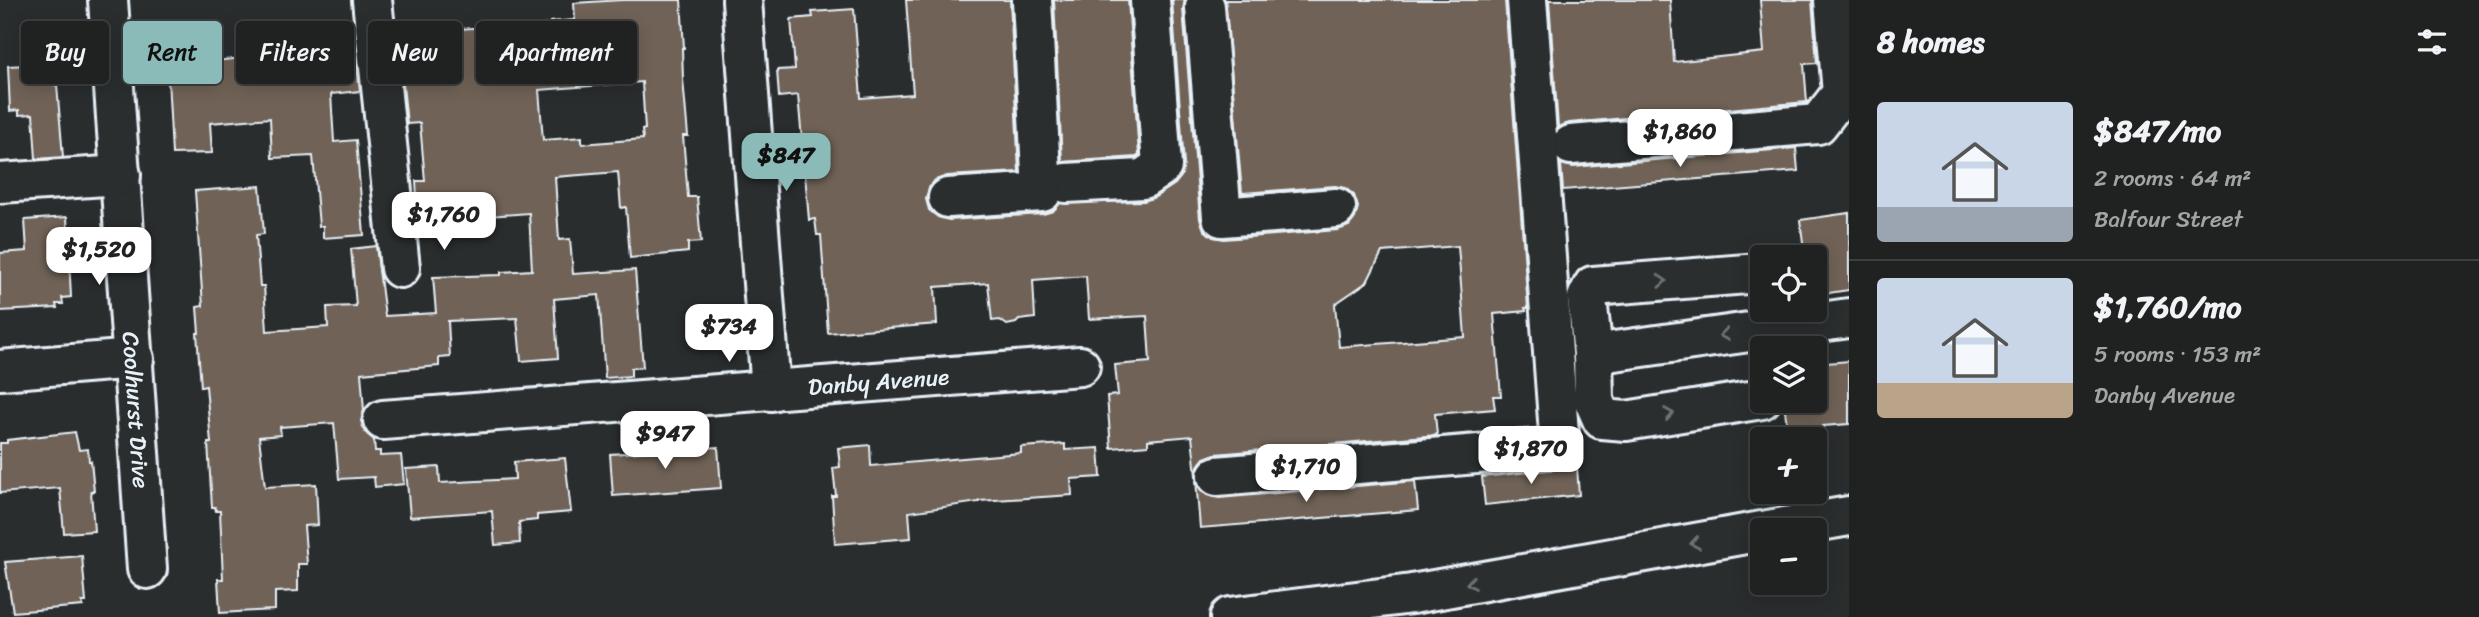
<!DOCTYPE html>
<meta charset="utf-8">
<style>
:root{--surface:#202222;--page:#2d2f2f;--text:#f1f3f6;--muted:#a2a4a5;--line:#3d3f40;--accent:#8bbbb9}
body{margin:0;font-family:Sriracha,sans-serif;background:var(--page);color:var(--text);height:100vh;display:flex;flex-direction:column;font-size:26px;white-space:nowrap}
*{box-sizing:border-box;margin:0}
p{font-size:23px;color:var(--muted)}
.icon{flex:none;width:38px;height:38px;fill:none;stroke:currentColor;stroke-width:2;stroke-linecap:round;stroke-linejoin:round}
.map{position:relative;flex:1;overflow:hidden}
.drawer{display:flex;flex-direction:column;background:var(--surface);width:630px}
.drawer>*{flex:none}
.hud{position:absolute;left:21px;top:21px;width:665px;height:63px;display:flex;gap:14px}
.controls{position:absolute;left:1750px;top:245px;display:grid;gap:14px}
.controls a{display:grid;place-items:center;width:77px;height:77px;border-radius:7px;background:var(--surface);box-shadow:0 4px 18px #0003,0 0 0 2px var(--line);font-size:35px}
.price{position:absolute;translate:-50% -60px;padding:0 16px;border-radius:14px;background:#fff;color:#222;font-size:23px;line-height:46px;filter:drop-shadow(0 2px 4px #0008)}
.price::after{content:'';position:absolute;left:50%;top:42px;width:21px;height:16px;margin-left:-10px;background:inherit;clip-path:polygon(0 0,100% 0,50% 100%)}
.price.on{background:var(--accent);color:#111}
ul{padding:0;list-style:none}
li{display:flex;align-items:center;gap:21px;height:175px;padding:0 28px}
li+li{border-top:2px solid var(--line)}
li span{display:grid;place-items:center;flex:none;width:196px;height:140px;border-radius:7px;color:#555}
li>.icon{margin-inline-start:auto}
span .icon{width:84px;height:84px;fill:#fffc;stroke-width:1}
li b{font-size:30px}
h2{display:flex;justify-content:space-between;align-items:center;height:84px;padding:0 28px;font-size:30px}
.chip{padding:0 24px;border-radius:7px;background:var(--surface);box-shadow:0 4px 18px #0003,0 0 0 2px var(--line);font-size:24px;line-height:63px}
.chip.on{background:var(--accent);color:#111}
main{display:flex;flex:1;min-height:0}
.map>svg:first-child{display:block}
</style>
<main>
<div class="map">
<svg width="1849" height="617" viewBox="0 0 1849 617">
<rect width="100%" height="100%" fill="#2a2d2e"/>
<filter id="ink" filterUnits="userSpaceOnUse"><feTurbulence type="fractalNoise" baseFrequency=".0143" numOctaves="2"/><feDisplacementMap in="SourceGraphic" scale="14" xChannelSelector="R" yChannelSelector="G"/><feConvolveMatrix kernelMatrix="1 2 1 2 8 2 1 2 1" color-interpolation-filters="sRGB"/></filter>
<g filter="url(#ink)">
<path fill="#706256" stroke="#e8f1f8" stroke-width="2" fill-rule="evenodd" d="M622,0H681L684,48H682L683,79L688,136H683L688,197H697L701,242L688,243V252L630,258L626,207L621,208L618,172L555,177L559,240L570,239L573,274L635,270L643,367L631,368V376L605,378L599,295L554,299L558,358L521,361L517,318L448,321L450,357L439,358V366L361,373L364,410L361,421L365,432L374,440L375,451H380V456L401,455L404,484L375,487L374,477L339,479L334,423L280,427L281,435L259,437L265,487L316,484L318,525L304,526L307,564H298V591L275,592V610L220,613L218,579H223L220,511H216L215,507H212L208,443H211L206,386L201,387L197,333H199L197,307L203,306L195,191L260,186L264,234L256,235L260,286H264L267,331L328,327L327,307L356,306L351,249L376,246L385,316L436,313L433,277L501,275V272L532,270L529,213L450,219V230L419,232L416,181H425L420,123L407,124L397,26H417L418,32L500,26V30L550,24V22L575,20L574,3ZM642,82L645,129L642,130L643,139L582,144V137L543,140L539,90Z
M906,0H1010L1019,172L947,176L935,180L929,188L926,199L929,210L938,217L949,220L1043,214L1053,211L1060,203L1144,201L1155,197L1175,184L1182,175L1184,164L1172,0H1185L1183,9L1200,219L1204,230L1213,237L1224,239L1338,230L1349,226L1355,218L1358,207L1354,195L1345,188L1335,186L1242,193L1225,0H1505L1528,308H1525L1526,311L1494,314L1501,396H1493L1495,409L1435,414L1437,435L1215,454L1204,458L1198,466L1196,476L1192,436L1148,440V445L1111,448L1107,396L1118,395L1115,365L1150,362L1147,316L1089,319L1086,276L1033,280L1035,318L1019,320L1016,323L1007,325L1000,320L992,321L988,283L935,287L937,324L828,333L821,235H817L815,219L809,220L798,95L779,97L777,70L795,69L791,19L813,17L812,12L854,9L861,98L913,94ZM1458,246L1465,337L1339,347L1335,304L1367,282L1382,252Z
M1054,0H1128L1139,155L1136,157L1062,162Z
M1549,0H1670L1674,62L1764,52L1760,0H1812L1817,63L1804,64L1807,102L1569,123L1558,127Z
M353,29L360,91L331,94L334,142L356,140L364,235L323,238V226H319L313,156L272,158L270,118L210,123L212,153L172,154L167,59L177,58V50L215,48V61L262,56L260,41L305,38V34Z
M46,64V73L53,72L54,85H57L63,157L36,159L33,114L19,115V110L10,111L8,66Z
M1796,148L1798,171L1563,190L1561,164L1573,167Z
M1849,213V290L1815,295V257H1805L1800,220Z
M67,217L71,297L62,298L63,304H56L57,308L0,311V253L27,251L25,220Z
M1849,361V424L1823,426L1824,439H1789L1784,404L1817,401L1815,364Z
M75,432L79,450L88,449L89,461H91L94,491H91L94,531L64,533L60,488L0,493V443H7V440Z
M1065,444V450L1099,448L1101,477L1071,479L1072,495L979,501V502L909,512L911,538L835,544L832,496H836L833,468L840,467L838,448L870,445L871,466L1021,453V447Z
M718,447L721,488L613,496L610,454Z
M565,458L571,512L537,515V520L519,522L520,543L495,545L492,511L410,517L406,469L439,467L440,483L515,479L514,462Z
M1577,467L1579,495L1485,505L1482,477Z
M1196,480L1200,489L1207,495L1219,498L1415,481L1418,510L1200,528Z
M82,556L86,602H82L83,606L13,612L5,562Z"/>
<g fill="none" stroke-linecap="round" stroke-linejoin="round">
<defs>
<g id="minor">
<path id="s1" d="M108,0L147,569"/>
<path d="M372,0L400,268"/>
<path d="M742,0L771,391"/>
<path d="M1205,7L1222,217L1336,208"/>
<path d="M1571,145L1818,124L1842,93L1834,0"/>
<path d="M0,183L121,175"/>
<path d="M1066,183L1143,179L1162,166L1150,0"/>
<path d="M948,198L1042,192L1032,0"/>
<path d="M1762,275L1760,273L1593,286L1587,298L1593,354L1594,401L1602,419L1626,421L1762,399"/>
<path d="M1593,354L1849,318"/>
<path d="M0,370L134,359"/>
<path id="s2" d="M383,420L1080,366"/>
<path d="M1217,476L1560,447L1527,0"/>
</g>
<path id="highway" d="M1768,530L1849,516
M1230,617L1412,594L1762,531"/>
</defs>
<use href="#minor" stroke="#e8f1f8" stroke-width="44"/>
<use href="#highway" stroke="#e8f1f8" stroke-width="44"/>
<use href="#minor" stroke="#2a2d2e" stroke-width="38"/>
<use href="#highway" stroke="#2a2d2e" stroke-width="38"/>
</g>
<defs><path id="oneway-chevron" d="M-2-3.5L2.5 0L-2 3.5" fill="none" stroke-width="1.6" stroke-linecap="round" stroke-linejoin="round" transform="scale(1.75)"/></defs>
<g stroke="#6c7275">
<use href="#oneway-chevron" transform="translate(1662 281) rotate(-4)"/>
<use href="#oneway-chevron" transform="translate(1724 335) rotate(172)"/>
<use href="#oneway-chevron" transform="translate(1669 414) rotate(-9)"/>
<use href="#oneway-chevron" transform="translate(1695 543) rotate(170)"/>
<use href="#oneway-chevron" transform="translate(1471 583) rotate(170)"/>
</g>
</g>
<g text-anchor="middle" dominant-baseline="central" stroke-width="6" stroke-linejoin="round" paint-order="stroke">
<g font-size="23" fill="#e8f1f8" stroke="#2a2d2e">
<text stroke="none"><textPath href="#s2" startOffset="497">Danby Avenue</textPath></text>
<text stroke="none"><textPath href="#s1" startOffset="411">Coolhurst Drive</textPath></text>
</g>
</g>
</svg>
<div class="controls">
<a><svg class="icon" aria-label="locate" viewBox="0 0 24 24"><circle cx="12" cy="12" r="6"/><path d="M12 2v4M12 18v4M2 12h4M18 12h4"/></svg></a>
<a><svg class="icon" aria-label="layers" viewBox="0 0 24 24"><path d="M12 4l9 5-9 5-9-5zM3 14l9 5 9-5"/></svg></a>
<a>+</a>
<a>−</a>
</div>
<b class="price" style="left:1680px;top:169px">$1,860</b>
<b class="price on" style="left:786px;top:193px">$847</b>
<b class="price" style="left:444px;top:252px">$1,760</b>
<b class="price" style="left:99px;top:287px">$1,520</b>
<b class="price" style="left:729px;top:364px">$734</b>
<b class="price" style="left:665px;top:471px">$947</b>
<b class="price" style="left:1531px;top:486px">$1,870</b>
<b class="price" style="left:1306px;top:504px">$1,710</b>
<div class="hud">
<a class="chip">Buy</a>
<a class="chip on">Rent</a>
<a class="chip">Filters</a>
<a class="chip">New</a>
<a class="chip">Apartment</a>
</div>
</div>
<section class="drawer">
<h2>8 homes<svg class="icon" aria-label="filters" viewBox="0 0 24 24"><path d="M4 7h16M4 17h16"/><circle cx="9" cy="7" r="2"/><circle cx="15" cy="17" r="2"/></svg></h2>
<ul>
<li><span style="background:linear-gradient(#c9d6e8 75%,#9aa5b1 0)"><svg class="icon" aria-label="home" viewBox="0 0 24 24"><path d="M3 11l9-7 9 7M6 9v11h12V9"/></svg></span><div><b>$847/mo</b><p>2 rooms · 64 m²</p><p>Balfour Street</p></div></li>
<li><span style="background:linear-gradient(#c9d6e8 75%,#b9a48a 0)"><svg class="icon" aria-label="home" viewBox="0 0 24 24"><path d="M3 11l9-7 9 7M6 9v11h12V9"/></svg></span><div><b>$1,760/mo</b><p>5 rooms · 153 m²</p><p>Danby Avenue</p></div></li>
</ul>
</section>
</main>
